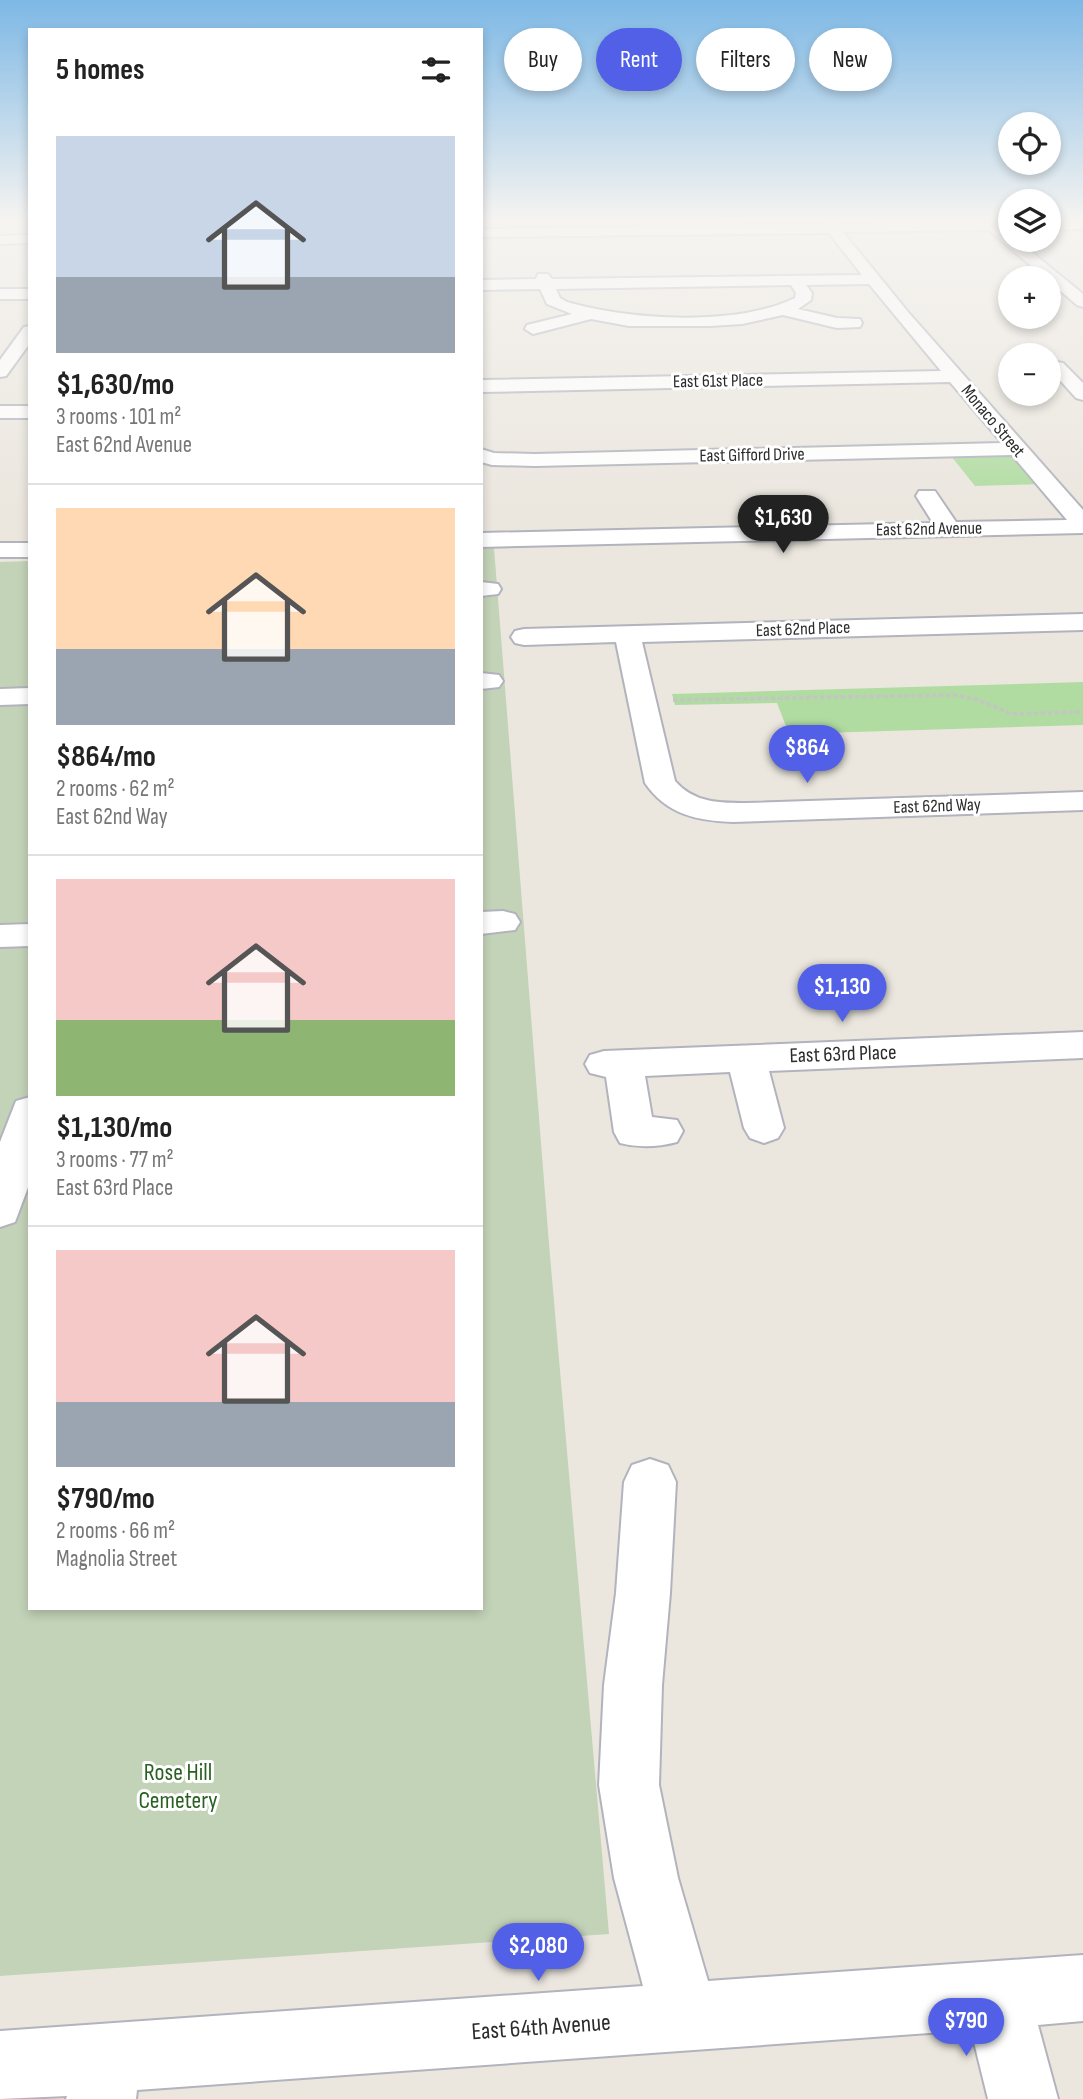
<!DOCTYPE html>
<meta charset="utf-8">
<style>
:root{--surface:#fff;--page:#f6f6f6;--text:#222;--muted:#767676;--line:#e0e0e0;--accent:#5160e6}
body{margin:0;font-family:"Sofia Sans Condensed",sans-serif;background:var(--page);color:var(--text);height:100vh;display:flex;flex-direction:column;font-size:26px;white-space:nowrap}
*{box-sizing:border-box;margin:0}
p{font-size:23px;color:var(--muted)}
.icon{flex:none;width:38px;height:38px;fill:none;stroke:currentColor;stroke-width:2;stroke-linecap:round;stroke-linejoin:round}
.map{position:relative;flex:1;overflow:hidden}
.details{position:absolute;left:28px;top:28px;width:455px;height:1582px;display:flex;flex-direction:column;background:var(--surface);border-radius:0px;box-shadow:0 4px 10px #0003}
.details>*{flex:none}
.banner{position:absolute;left:504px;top:28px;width:472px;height:63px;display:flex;gap:14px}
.controls{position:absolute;left:998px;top:112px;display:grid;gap:14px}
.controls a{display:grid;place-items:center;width:63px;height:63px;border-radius:50%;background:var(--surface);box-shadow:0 4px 10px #0003;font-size:35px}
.price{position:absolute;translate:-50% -60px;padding:0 16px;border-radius:24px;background:var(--accent);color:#fff;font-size:23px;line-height:46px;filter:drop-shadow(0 2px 4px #0008)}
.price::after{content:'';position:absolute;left:50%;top:42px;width:21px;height:16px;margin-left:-10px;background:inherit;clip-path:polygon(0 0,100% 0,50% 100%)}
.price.active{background:#222;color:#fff}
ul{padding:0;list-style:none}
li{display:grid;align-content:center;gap:14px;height:371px;padding:0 28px}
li+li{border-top:2px solid var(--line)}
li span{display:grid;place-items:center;height:217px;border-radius:0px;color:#555}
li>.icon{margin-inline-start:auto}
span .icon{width:126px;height:126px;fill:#fffc;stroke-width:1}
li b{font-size:30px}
h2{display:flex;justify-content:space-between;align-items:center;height:84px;padding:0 28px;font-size:30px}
.tag{padding:0 24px;border-radius:32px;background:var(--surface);box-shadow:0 4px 10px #0003;font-size:24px;line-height:63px}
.tag.active{background:var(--accent);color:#fff}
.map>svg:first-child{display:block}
</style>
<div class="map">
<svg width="1083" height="2099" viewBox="0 0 1083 2099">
<rect width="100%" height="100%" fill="#ebe7df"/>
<path fill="#b0dca1" d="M840,218H1010V223L846,226Z
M1016,449L1047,484L975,486L947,451Z
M1083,682V725L789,734L777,703L675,705L672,694Z"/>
<path fill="#c3d3b8" d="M494,548L549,1244L609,1934L0,1976V562L30,561V1608H481V549Z"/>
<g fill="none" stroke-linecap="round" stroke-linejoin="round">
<defs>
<path id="minor" d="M821,218H835L838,224L1010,222V230H1005L1010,234V240H1017L1083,294V307L1077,305L989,230L843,232L908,312L1083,510V533L481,547V533L933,523L916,496L919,491H935L956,522L1067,520L1012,455L535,466L492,465L481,462V449L494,453L535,454L1002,443L950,382L481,392V380L941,371L869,284L806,285L812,293L811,300L798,309L837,318L860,319L862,323L860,327L837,328L783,315L742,324L710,326H629L591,319L533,334L525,329L527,325L572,314L547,304L540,289L481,290V280L536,279L538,274H548L552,279L862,275L829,233L481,237V229L825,224ZM791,285L796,293L795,298C735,327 630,320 567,302L560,298L556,289Z
M1083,221V229L1048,230V222Z
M30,235V243L0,244V236Z
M0,289H30V299H0Z
M30,326V343L6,376L0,377V360L24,327Z
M1057,362L1063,363L1083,383V400L1076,398L1048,367L1051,363Z
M0,406H30V418H0Z
M0,543H30V557H0Z
M481,582L498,584L501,589L498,594L481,596Z
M1083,614V630L642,642L675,781C694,803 720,803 747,803L1083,792V810L733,822C697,821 666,814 645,783L616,642L524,645L515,643L511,637L515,631L524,629Z
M481,673L499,675L503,681L499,687L481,689Z
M30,688V704L0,705V689Z
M503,911L515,914L520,922L515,930L481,934V912Z
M30,924V946L0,947V925Z
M1083,1032V1058L769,1071L784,1128L778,1138L764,1143L750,1138L744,1128L730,1072L645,1076L652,1117L677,1120L683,1131L677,1142C658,1147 639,1148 620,1143L614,1132L606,1077L590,1073L585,1064L590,1055L604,1051Z
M30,1097V1182L15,1222L0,1227V1142L16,1101Z
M650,1459L668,1465L676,1482L670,1593L662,1685L659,1785L678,1878L708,1981L1083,1955V2021L1038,2025L1058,2099H988L971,2030L137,2090L136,2099H66L67,2096L0,2099V2031L643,1986L614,1878L599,1785L604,1685L616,1593L624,1482L632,1465Z"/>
</defs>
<use href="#minor" stroke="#b2b3bd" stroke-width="4"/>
<path stroke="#c4c4c4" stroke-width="3.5" stroke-dasharray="4.5 2.5" stroke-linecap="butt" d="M673,700L953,695L976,699L1012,714L1083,712"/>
<use href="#minor" fill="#fff" fill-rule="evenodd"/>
</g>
<linearGradient id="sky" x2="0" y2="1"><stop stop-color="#7db8e5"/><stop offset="0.43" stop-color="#f6f4f1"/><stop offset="1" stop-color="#f6f4f1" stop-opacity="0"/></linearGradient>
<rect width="1083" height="512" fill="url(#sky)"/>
<g text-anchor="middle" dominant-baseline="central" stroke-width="6" stroke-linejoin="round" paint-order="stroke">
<g font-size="18" fill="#2b2b2b" stroke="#fff">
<text transform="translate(718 381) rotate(-1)">East 61st Place</text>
<text transform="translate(993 421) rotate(50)">Monaco Street</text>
<text transform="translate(752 455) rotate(-1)">East Gifford Drive</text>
<text transform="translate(929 529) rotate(-1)">East 62nd Avenue</text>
<text transform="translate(803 629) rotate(-2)">East 62nd Place</text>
<text transform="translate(937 806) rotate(-2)">East 62nd Way</text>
</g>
<g font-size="21" fill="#2b2b2b" stroke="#fff">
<text transform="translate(843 1054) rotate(-2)">East 63rd Place</text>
</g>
<g font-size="24" fill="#2a6022" stroke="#fff">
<text x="178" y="1772">Rose Hill<tspan x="178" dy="28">Cemetery</tspan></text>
</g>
<g font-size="24" fill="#2b2b2b" stroke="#fff">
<text transform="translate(541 2027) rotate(-4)">East 64th Avenue</text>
</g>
</g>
</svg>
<div class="controls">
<a><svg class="icon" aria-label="locate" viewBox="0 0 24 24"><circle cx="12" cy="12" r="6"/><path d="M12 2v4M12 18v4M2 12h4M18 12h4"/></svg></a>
<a><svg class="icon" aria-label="layers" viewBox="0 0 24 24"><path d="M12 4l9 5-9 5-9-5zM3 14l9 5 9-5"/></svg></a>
<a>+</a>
<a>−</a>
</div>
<b class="price active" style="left:783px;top:555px">$1,630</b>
<b class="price" style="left:807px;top:785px">$864</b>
<b class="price" style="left:842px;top:1024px">$1,130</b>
<b class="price" style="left:538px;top:1983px">$2,080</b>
<b class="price" style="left:966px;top:2058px">$790</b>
<div class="banner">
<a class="tag">Buy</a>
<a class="tag active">Rent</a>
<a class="tag">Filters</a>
<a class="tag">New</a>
</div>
<section class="details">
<h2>5 homes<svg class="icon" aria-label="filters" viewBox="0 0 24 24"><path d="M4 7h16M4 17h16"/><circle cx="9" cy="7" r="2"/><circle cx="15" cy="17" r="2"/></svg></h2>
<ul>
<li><span style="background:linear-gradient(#c9d6e8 65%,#9aa5b1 0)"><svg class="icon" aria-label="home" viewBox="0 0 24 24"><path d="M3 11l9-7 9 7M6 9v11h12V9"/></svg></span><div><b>$1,630/mo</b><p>3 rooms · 101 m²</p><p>East 62nd Avenue</p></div></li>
<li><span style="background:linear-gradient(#ffd9b3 65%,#9aa5b1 0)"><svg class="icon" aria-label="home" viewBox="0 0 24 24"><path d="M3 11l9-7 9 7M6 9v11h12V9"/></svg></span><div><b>$864/mo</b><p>2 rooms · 62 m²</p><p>East 62nd Way</p></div></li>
<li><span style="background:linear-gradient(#f6c9c9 65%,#8fb573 0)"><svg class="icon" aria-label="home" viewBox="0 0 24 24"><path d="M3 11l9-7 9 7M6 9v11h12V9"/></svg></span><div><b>$1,130/mo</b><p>3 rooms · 77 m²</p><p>East 63rd Place</p></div></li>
<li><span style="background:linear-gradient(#f6c9c9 70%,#9aa5b1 0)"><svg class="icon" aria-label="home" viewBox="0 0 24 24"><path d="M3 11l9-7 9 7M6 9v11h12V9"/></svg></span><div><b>$790/mo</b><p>2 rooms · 66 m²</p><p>Magnolia Street</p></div></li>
</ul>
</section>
</div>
